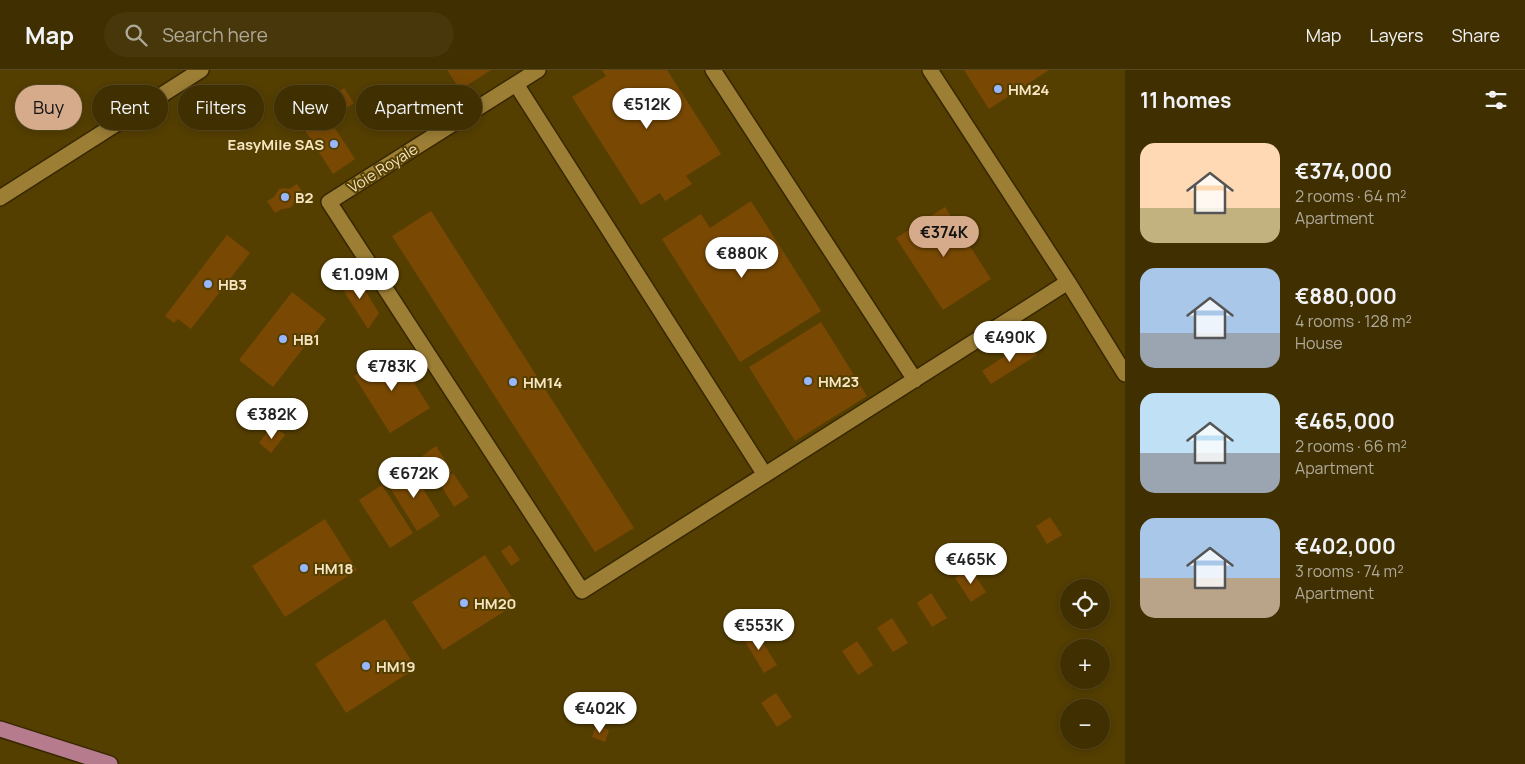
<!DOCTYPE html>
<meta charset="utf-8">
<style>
:root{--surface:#402f00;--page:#47370a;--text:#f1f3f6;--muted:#aea999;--line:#594a22;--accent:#d6ab8b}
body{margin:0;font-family:Manrope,sans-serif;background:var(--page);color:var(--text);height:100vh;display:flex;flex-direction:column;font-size:19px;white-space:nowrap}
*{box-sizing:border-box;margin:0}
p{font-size:16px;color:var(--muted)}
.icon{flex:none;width:28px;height:28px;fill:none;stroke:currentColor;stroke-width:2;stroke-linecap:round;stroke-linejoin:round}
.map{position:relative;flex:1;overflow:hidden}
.details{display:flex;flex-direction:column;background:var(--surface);width:400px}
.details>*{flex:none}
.top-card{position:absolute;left:15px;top:15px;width:475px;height:45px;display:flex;gap:10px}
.controls{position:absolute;left:1060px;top:509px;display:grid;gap:10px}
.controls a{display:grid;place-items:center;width:50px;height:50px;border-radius:50%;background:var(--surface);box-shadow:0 2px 12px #0003,0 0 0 1px var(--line);font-size:25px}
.price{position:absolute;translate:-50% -42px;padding:0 11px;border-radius:18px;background:#fff;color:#222;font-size:16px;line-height:32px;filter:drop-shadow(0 1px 2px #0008)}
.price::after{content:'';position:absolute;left:50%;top:30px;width:15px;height:11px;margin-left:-8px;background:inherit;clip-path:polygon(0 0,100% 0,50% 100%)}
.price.selected{background:var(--accent);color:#111}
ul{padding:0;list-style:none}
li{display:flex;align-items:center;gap:15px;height:125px;padding:0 15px}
li span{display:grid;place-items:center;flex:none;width:140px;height:100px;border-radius:15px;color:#555}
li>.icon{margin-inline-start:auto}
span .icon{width:60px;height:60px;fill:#fffc;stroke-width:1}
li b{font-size:21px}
h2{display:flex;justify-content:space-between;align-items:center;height:60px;padding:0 15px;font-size:21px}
.chip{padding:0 18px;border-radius:22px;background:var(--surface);box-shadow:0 2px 12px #0003,0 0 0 1px var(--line);font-size:18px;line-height:45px}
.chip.selected{background:var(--accent);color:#111}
header{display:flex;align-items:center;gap:30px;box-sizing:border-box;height:70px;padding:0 25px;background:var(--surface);border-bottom:1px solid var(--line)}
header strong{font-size:24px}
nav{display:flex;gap:28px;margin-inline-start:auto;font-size:18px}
.search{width:350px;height:45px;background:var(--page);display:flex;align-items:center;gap:12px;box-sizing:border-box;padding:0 18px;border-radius:28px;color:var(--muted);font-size:19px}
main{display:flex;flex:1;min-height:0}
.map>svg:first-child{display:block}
</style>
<header>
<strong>Map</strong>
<div class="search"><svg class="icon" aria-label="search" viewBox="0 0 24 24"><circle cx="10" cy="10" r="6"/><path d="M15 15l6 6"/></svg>Search here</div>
<nav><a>Map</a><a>Layers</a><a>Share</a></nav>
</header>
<main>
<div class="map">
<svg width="1125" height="694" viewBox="0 0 1125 694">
<rect width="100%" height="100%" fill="#553f00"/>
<path fill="#794904" d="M447,0H491L460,20Z
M602,0H667L721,84L686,106L692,114L665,131L660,123L641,135L572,27L606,6Z
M964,0H1049L989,39Z
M334,18L337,23L344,18L354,33L329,49L355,89L333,104L299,51L301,49L296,42L313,31L318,38L323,35L318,28Z
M297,114L303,123L295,128L293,135L290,138L282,139L275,143L267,131L274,127L279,119L284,118L289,119Z
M751,131L821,241L740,292L662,169L701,144L710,158Z
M945,137L991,209L943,240L896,168Z
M431,141L634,458L595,482L392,166Z
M227,165L250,183L191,259L178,249L174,253L165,246Z
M354,203L379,243L368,259L341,217L343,216L341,213Z
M292,222L326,249L273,317L239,290Z
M821,252L867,326L795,371L749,297Z
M1028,271L1037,285L991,314L982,301Z
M393,280L430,338L390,363L354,306Z
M278,359L285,365L271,383L259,373L269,360L274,364Z
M436,376L452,401L437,410L422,386Z
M410,398L440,446L417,461L387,413Z
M453,403L469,427L454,437L439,412Z
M382,415L413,463L390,478L359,430Z
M1050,447L1062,465L1047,474L1036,456Z
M325,449L357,500L285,547L252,496Z
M510,475L520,490L511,496L501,481Z
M485,485L516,534L443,580L412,532Z
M970,498L986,522L971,532L955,508Z
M931,523L947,548L932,557L917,533Z
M892,548L908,573L893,582L877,558Z
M385,549L416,598L346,643L315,594Z
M754,559L777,595L764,603L742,566Z
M857,571L873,595L858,605L842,581Z
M776,623L792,647L777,657L761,633Z
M596,655L609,660L605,672L592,667Z"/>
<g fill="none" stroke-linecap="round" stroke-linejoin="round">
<defs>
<path id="minor" d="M538,0L329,132L582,521L1068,212L930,0
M713,0L915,310
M516,14L765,405
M425,37L440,61
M0,128L201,0
M1068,212L1125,304"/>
<path id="major" d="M0,659L110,694"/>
</defs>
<use href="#minor" stroke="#362700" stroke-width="18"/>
<use href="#major" stroke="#362700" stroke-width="18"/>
<use href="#minor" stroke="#9c7e35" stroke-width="15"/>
<use href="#major" stroke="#b67c8d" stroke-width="15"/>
</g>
<g fill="#98b6fd" stroke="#553f00" stroke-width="2">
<circle cx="998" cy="19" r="5"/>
<circle cx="334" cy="74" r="5"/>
<circle cx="285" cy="127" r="5"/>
<circle cx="208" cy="214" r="5"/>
<circle cx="283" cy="269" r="5"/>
<circle cx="808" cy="311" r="5"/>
<circle cx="513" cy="312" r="5"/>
<circle cx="304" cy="498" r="5"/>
<circle cx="464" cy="533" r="5"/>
<circle cx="366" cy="596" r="5"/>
</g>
<g text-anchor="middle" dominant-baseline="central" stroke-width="4" stroke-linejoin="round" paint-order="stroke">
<g font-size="15" font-weight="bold" fill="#f5e5c2" stroke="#553f00" text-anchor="start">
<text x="1008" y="19">HM24</text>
<text x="324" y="74" text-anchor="end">EasyMile SAS</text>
<text x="295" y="127">B2</text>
<text x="218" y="214">HB3</text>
<text x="293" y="269">HB1</text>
<text x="818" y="311">HM23</text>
<text x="523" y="312">HM14</text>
<text x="314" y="498">HM18</text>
<text x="474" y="533">HM20</text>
<text x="376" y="596">HM19</text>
</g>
<g font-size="15" fill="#f5e5c2" stroke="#553f00">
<text transform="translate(383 98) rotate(-32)">Voie Royale</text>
</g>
</g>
</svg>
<div class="controls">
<a><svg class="icon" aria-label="locate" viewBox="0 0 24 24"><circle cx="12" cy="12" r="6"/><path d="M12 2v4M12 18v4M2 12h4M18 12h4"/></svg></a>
<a>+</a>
<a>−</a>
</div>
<b class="price" style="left:647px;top:60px">€512K</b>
<b class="price selected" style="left:944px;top:188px">€374K</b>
<b class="price" style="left:742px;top:209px">€880K</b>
<b class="price" style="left:360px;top:230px">€1.09M</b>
<b class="price" style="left:1010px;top:293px">€490K</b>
<b class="price" style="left:392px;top:322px">€783K</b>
<b class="price" style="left:272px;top:370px">€382K</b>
<b class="price" style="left:414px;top:429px">€672K</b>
<b class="price" style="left:971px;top:515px">€465K</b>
<b class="price" style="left:759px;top:581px">€553K</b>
<b class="price" style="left:600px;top:664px">€402K</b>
<div class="top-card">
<a class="chip selected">Buy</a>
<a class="chip">Rent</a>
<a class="chip">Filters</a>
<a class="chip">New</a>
<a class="chip">Apartment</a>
</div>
</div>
<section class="details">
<h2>11 homes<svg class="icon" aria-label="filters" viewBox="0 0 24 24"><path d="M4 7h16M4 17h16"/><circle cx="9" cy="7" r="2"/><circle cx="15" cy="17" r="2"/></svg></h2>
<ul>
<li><span style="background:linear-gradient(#ffd9b3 65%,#c2b280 0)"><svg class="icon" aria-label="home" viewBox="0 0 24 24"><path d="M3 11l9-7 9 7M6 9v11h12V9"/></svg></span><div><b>€374,000</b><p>2 rooms · 64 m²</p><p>Apartment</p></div></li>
<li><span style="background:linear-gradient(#a9c7e8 65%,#9aa5b1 0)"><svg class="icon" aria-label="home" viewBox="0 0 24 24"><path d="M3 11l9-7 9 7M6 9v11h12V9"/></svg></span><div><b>€880,000</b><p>4 rooms · 128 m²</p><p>House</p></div></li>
<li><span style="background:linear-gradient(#bfe0f5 60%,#9aa5b1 0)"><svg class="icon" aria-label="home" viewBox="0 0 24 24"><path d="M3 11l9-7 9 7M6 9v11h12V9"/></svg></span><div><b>€465,000</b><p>2 rooms · 66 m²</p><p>Apartment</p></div></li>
<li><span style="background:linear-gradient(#a9c7e8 60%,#b9a48a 0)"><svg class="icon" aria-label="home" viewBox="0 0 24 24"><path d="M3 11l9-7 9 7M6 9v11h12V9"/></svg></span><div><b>€402,000</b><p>3 rooms · 74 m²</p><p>Apartment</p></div></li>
</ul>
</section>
</main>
